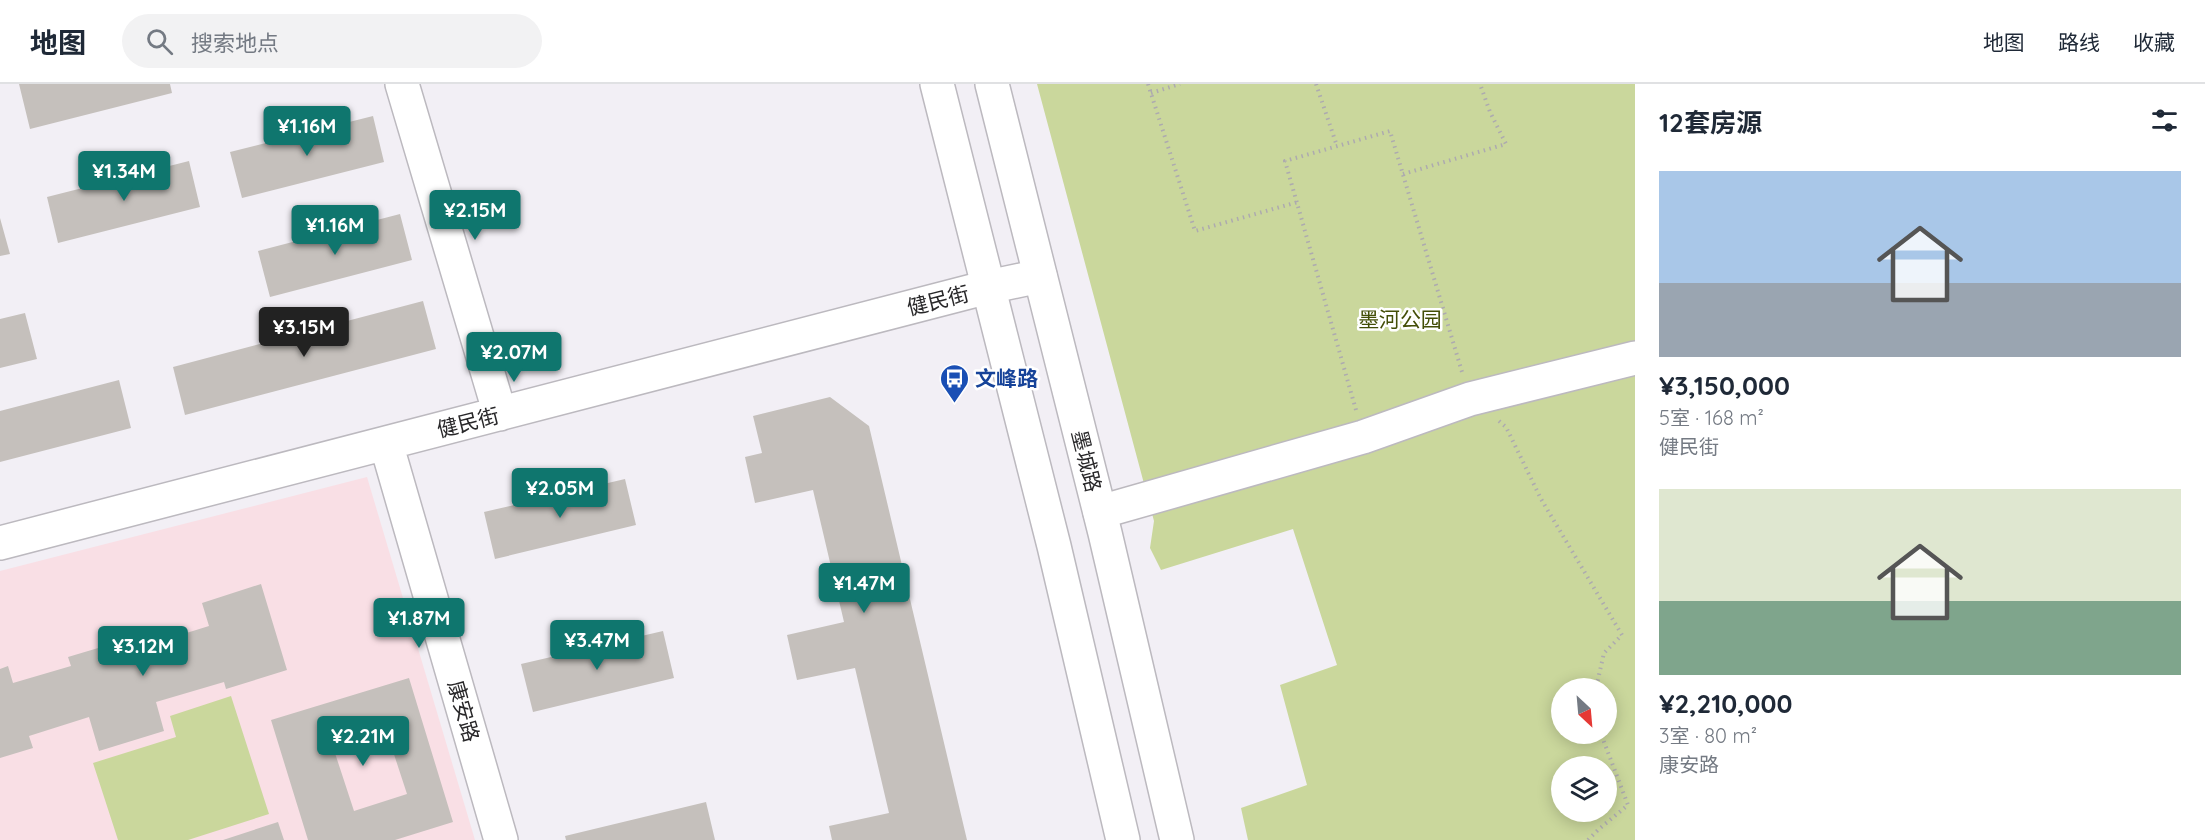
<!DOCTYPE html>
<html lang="zh">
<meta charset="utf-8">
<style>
:root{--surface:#fff;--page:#f2f2f3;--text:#1f2937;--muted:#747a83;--line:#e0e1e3;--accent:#0f766e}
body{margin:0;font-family:Quicksand,"Noto Sans SC",sans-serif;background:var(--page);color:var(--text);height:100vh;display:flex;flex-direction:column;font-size:22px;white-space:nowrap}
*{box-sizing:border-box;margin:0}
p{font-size:20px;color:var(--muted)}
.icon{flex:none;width:33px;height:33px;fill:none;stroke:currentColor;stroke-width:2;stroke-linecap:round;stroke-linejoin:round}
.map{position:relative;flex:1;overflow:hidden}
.details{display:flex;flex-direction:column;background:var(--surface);width:570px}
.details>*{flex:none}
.needle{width:39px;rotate:154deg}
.tools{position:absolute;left:1551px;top:594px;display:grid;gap:12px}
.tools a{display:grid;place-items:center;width:66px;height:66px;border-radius:50%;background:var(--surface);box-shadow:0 3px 15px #0003;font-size:30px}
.price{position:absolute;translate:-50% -51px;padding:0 14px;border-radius:6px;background:var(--accent);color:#fff;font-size:20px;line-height:39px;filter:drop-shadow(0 2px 3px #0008)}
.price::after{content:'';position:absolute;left:50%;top:36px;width:18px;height:14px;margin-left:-9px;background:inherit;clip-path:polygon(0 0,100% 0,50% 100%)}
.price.selected{background:#222;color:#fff}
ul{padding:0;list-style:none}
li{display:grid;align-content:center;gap:12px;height:318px;padding:0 24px}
li span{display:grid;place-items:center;height:186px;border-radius:0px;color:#555}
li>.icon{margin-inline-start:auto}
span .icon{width:108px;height:108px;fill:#fffc;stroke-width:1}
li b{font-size:26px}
h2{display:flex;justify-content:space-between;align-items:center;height:72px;padding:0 24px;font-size:26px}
header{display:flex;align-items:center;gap:36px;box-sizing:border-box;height:84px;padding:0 30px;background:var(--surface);border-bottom:2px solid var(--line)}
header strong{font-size:28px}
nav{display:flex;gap:33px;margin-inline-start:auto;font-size:21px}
.search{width:420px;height:54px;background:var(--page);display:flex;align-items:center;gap:15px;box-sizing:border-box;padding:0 21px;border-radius:33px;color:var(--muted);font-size:22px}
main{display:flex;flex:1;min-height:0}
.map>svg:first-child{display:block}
</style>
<header>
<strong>地图</strong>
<div class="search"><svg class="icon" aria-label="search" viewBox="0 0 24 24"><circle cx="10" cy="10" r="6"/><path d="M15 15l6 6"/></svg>搜索地点</div>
<nav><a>地图</a><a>路线</a><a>收藏</a></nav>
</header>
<main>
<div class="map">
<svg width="1635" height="756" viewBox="0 0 1635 756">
<rect width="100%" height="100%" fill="#f2eff5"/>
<path fill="#f9dfe5" d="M367,393L475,756H0V487Z"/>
<path fill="#cad79c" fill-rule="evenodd" d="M1037,0H1635V756H1248L1241,724L1307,701L1280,601L1337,581L1293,445L1161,486L1150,464L1154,437ZM1562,604H1606V650H1562ZM1562,682H1606V728H1562Z
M231,612L269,730L188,756H118L93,679L176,653L170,632Z"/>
<path fill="#c5c0bc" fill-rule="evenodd" d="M19,0H170L172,9L30,45Z
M373,32L384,78L242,114L230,68Z
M189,77L200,123L58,159L47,113Z
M400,130L412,176L270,213L258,167Z
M0,134L10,170L0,172Z
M423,217L436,265L185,331L173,283Z
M25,229L37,275L0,284V235Z
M119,296L131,344L0,378V327Z
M830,313L869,342L967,756H832L829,742L889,729L855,584L797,596L787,551L844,538L813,406L755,419L745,373L762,369L753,332Z
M625,395L636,441L495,475L484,428Z
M261,500L287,586L226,605L224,598L156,618L164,647L99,667L89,633L29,652L33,664L0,674V585L8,582L13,599L71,582L68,573L135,553L138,564L209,542L202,519Z
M663,547L674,594L533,628L521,580Z
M409,594L453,738L395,756H308L271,636ZM386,646L407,710L354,727L333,663Z
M706,718L715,756H566L565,752Z
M278,738L284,756H223Z"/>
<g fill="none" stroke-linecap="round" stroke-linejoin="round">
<defs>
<path id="minor" d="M402,0L500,330
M386,359L501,756
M1100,428L1363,353L1470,315L1635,274
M0,459L988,203L1040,192"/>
<path id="major" d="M937,0L1054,462L1123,756
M992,0L1105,449L1177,756"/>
</defs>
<use href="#minor" stroke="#bcb9bf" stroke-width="36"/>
<use href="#major" stroke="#bcb9bf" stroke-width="36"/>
<path stroke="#adaaaf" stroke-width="4" stroke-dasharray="1.5 4.5" stroke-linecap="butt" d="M1148,0L1195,147L1298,118
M1316,0L1337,62
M1151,9L1180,0
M1403,90L1506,60L1490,28L1480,0
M1356,326L1285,77L1390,47L1462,288
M1499,337L1506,343L1541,415L1622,551L1604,569L1596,604
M1588,756L1599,745L1628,721L1601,650"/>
<use href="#minor" stroke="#fff" stroke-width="33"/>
<use href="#major" stroke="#fff" stroke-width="33"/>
</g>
<defs>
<symbol id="bus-pin" viewBox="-11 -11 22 30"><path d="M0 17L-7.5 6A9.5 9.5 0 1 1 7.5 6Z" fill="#1a4fb4" stroke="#fff"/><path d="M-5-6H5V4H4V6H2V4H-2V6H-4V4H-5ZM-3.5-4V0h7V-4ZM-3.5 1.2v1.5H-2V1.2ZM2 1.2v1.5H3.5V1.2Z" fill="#fff"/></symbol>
</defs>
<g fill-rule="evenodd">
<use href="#bus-pin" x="938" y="278" width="33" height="45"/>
</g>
<g text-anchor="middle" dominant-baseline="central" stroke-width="5" stroke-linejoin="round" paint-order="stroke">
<g font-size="21" fill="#282729" stroke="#fff">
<text transform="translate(938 216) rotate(-14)">健民街</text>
<text transform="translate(468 338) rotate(-14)">健民街</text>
<text transform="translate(1087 377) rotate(76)">墨城路</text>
<text transform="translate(464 627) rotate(74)">康安路</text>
</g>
<g font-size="21" fill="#434e07" stroke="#fff">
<text x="1400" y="235">墨河公园</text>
</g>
<g font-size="21" font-weight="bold" fill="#164399" stroke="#fff" text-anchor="start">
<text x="975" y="294">文峰路</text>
</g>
</g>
</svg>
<div class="tools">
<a><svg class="needle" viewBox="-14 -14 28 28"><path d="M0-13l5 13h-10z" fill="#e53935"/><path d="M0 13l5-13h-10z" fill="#747a83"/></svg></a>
<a><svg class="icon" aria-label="layers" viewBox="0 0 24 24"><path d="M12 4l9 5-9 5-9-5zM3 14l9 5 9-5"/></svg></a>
</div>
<b class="price" style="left:307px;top:73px">¥1.16M</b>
<b class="price" style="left:124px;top:118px">¥1.34M</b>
<b class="price" style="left:475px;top:157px">¥2.15M</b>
<b class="price" style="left:335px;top:172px">¥1.16M</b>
<b class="price selected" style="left:304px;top:274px">¥3.15M</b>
<b class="price" style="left:514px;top:299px">¥2.07M</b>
<b class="price" style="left:560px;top:435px">¥2.05M</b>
<b class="price" style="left:864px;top:530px">¥1.47M</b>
<b class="price" style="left:419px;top:565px">¥1.87M</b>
<b class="price" style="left:597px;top:587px">¥3.47M</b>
<b class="price" style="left:143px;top:593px">¥3.12M</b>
<b class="price" style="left:363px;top:683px">¥2.21M</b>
</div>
<section class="details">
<h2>12套房源<svg class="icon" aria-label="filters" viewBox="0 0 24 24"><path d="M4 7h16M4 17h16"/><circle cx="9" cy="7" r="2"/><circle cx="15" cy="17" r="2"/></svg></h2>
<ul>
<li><span style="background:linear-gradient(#a9c7e8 60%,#9aa5b1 0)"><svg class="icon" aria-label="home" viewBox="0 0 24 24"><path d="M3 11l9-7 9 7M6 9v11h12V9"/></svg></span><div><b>¥3,150,000</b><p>5室 · 168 m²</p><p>健民街</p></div></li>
<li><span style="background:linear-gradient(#dfe7d0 60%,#7fa58c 0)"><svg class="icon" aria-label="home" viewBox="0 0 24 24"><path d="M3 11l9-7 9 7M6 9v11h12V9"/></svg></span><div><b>¥2,210,000</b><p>3室 · 80 m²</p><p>康安路</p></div></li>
</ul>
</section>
</main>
